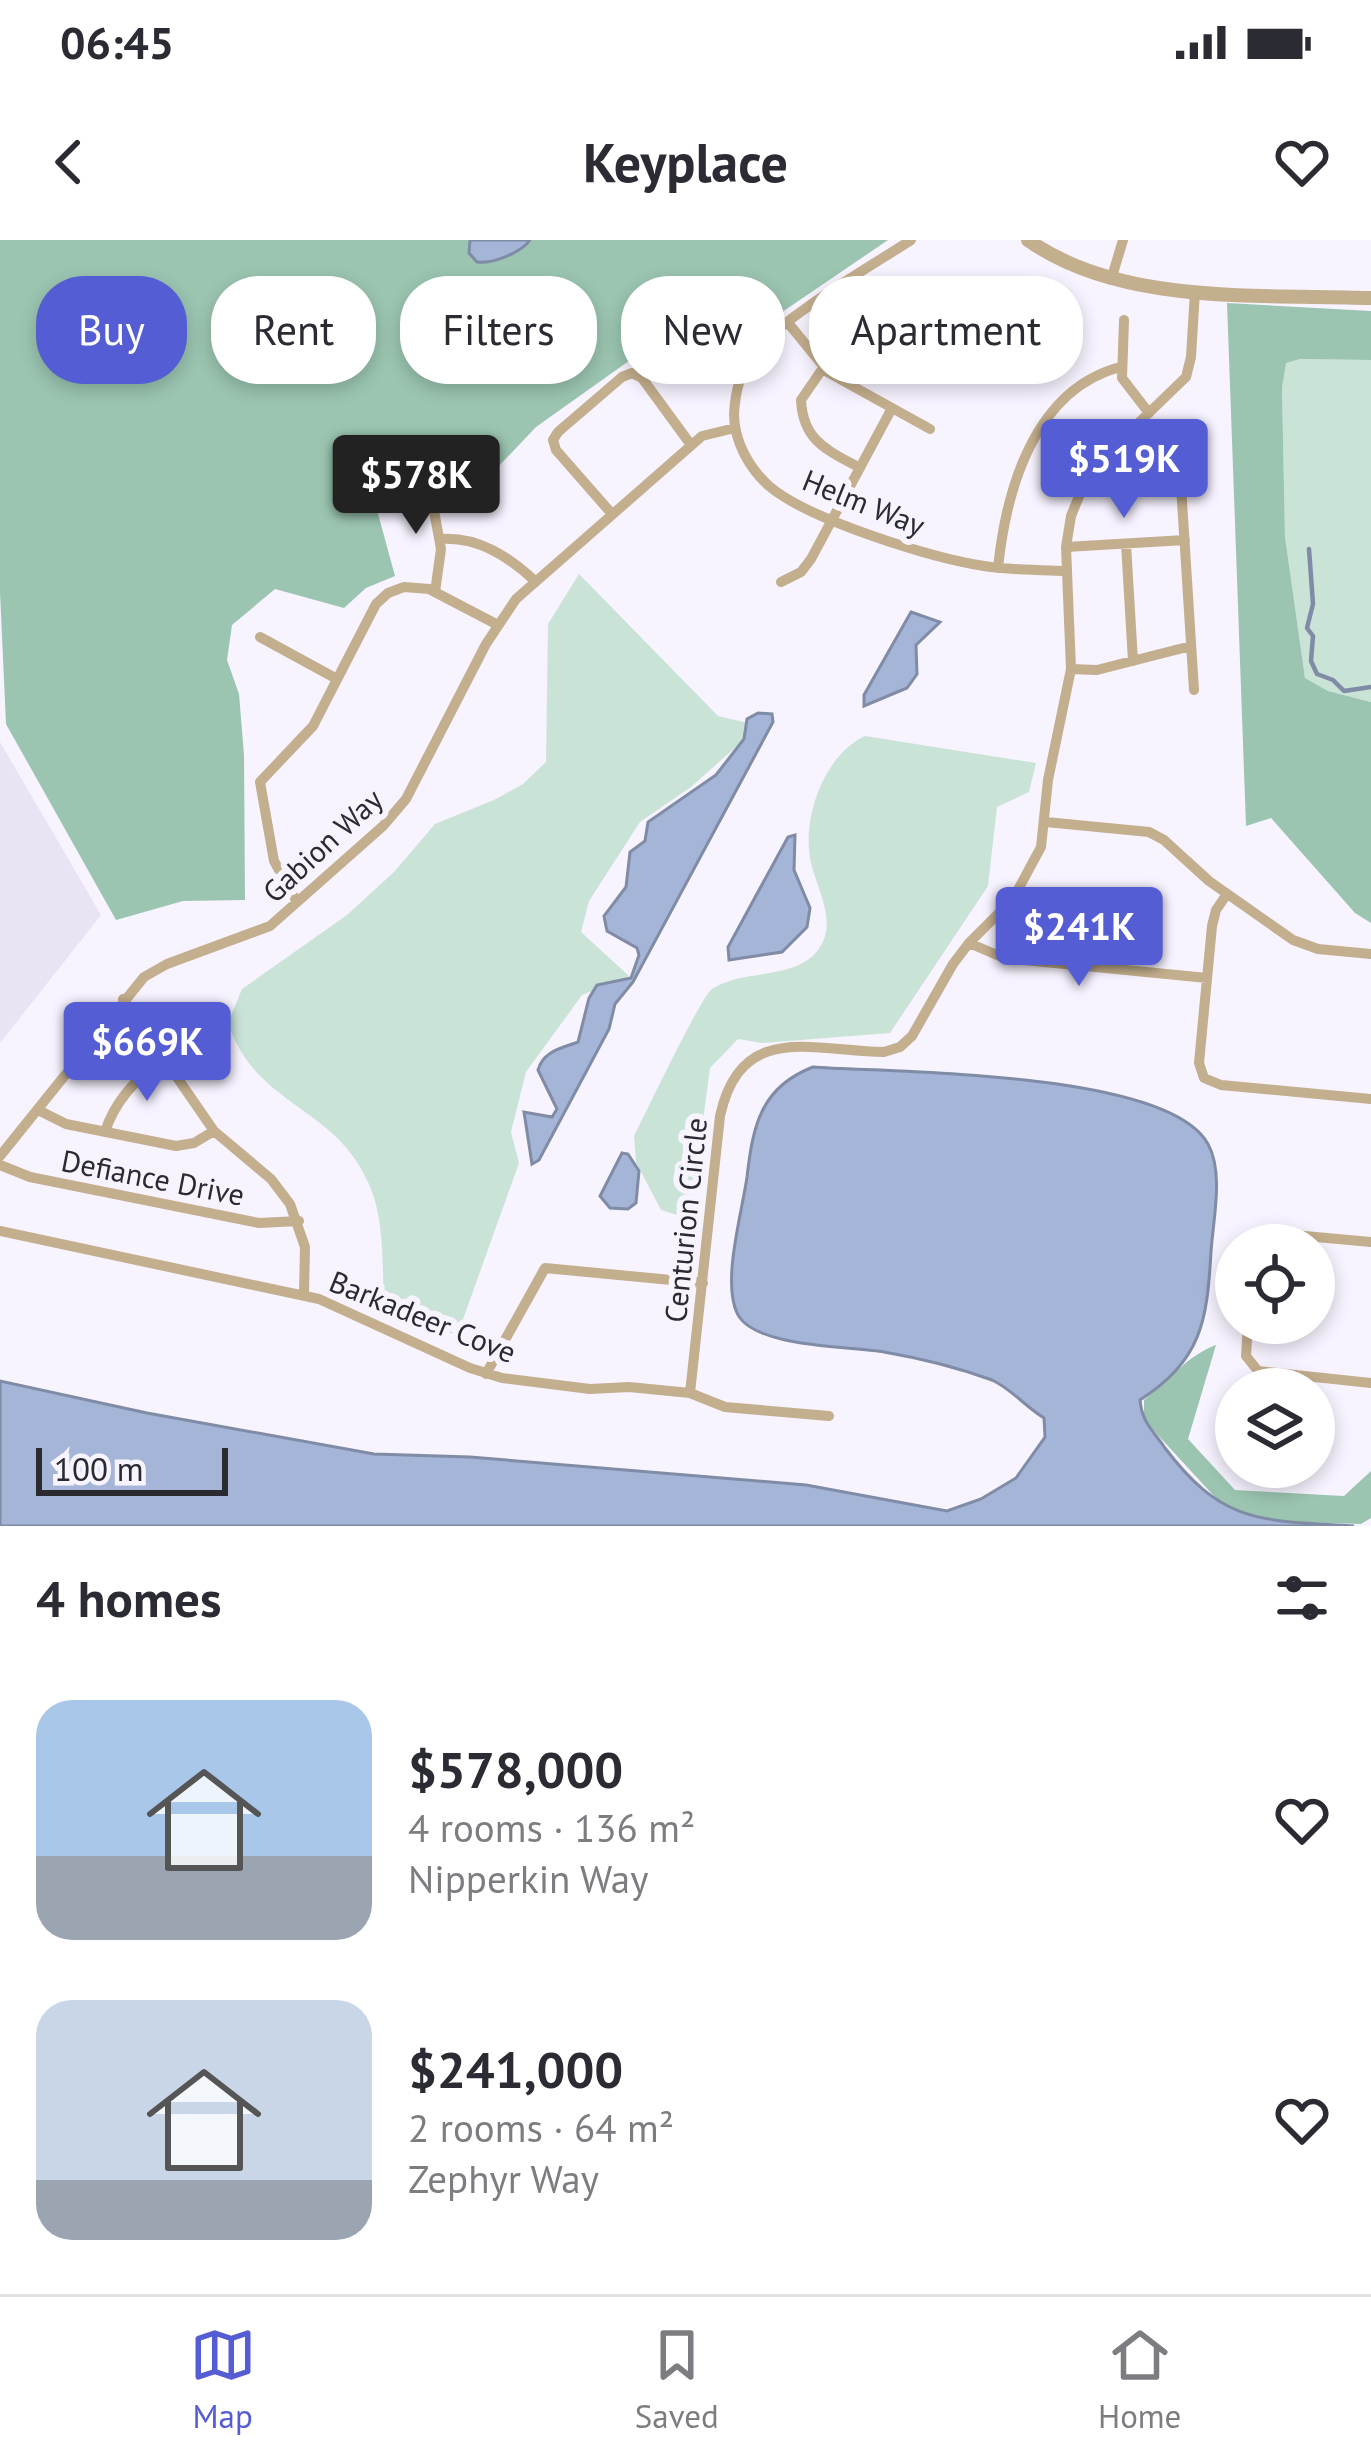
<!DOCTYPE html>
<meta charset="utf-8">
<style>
:root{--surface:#fff;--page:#f2f2f3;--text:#2b2b33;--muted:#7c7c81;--line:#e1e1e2;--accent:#545dd4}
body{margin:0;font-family:"PT Sans",sans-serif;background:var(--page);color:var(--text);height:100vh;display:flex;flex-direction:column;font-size:45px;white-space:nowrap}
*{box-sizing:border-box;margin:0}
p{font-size:39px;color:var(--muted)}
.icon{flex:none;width:66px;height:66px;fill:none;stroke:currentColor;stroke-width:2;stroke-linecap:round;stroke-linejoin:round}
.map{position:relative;height:1286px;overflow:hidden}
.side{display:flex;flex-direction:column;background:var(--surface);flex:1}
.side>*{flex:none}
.top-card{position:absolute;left:36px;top:36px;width:1299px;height:108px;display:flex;gap:24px}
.controls{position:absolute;left:1215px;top:984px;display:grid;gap:24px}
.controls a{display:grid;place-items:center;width:120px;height:120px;border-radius:50%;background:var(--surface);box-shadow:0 6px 18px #0003;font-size:60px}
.scale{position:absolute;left:36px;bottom:30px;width:192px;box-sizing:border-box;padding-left:12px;border:6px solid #2c2a31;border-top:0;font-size:33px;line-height:42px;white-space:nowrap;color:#2c2a31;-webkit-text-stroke:9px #f7f3ff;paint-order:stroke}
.price{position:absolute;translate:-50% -102px;padding:0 27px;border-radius:12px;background:var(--accent);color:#fff;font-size:39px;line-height:78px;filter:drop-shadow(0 3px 6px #0008)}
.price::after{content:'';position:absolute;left:50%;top:72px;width:36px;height:27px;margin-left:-18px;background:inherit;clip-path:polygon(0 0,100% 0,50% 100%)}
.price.current{background:#222;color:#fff}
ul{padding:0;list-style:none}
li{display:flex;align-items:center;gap:36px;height:300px;padding:0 36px}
li span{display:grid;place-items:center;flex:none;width:336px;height:240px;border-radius:36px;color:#555}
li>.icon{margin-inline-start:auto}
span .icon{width:144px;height:144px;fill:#fffc;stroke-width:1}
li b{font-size:51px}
h2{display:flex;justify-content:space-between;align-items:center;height:144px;padding:0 36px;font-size:51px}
.chip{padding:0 42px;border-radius:48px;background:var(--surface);box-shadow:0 6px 18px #0003;font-size:42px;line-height:108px}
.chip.current{background:var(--accent);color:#fff}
.status{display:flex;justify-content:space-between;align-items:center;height:84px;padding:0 60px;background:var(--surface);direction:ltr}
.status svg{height:33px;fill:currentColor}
header{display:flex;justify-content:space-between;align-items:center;height:156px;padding:0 36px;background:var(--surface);font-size:54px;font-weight:600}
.menu{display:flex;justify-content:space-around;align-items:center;height:168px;border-top:3px solid var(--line);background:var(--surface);font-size:33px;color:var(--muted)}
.menu a{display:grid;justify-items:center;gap:6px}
.menu .current{color:var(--accent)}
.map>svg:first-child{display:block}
</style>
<div class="status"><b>06:45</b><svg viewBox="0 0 49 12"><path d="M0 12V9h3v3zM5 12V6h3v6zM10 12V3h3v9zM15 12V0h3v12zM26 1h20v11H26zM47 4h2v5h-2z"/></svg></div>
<header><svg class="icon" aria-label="back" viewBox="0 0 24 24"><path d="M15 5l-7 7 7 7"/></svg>Keyplace<svg class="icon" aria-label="heart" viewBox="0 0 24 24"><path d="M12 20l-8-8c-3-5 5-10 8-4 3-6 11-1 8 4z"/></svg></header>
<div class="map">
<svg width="1371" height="1286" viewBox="0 0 1371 1286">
<rect width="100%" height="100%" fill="#f7f3ff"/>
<path fill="#e9e3f3" d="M0,502L101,675L0,803Z"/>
<path fill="#cae3d7" d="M1300,119L1371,120V462L1328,451L1305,438L1285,297L1282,148L1285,123Z
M579,334L718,476L752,484L738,505L691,547L640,582L589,661L581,692L629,736L582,755L526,832L511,892L519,923L457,1096L384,1063C382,1024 385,978 368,942C334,865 256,867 228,783L242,749L347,675L394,632L435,584L494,560L523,544L546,522L548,384Z
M865,496L1036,523L1029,552L997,567L988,646L890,793L762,803L738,799L710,828L690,979L661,970L636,922L634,896C646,873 700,758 712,749C746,726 810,744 825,696C832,674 816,644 811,623C801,579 824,515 865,496Z"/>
<path fill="#9bc5b1" d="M0,0H470L469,13C490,13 517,19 530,0H888L741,100L720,143L678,86L536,187L475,251L429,229L371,248L395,336L366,348L344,368L275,349L232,385L227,420L239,454L244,515L245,660L183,661L116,680L6,484L0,352Z
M1227,63L1371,71V120L1300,119L1286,123L1282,148L1285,297L1305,438L1328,451L1371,462V683L1355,673L1271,578L1246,586Z
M1216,1105L1188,1199L1235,1250L1344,1256L1371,1231V1278L1361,1284L1259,1281L1224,1267L1144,1180V1160C1168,1141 1188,1115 1216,1105Z"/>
<path fill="#a4b5d8" stroke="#808ba6" stroke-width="3" d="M470,0H530C521,13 492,24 477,22L469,13Z
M911,372L940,382L916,405L917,434L907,448L864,466V455Z
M758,473L772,474L773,482L633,742L615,764L609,789L539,920L532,924L524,872L552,877L557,869L538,830C543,811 562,808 578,802L589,758L597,745L631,738L639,715L637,708L607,691L604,676L626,647L630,612L645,601L648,582L716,535L744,499L747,479Z
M795,595L794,630L810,668L807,687L782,712L729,720L728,707L788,597Z
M813,827C893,833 1167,830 1208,904C1224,933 1213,980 1211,1012C1207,1083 1201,1120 1140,1160C1142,1183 1153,1190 1165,1208C1224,1286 1263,1280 1354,1286H0V1141L147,1173L374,1214L470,1217L806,1245L947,1271L981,1259L1016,1238L1045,1197L1044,1178C1026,1167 1010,1148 992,1140C959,1128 919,1118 884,1112C850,1106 753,1108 737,1073C722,1040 742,973 747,937C753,885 761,847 813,827Z
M622,913L628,914L639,931L636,963L628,969L610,968L600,956Z"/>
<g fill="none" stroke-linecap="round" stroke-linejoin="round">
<path stroke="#808ba6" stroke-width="4.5" d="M1309,309L1313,364L1307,388L1313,396L1311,421L1317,434L1333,440L1344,451L1371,447"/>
<path stroke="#c3ae8d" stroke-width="10" d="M911,0C870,27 782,77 754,113C741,130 735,153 734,174C734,201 749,228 769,246C809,280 932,318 984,326C1011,330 1039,330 1067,331
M1111,40L1123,0
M1124,80L1122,138L1149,173
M789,84L829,133L930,189
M823,128L801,160C803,201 827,210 860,228
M1131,188L1175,235L1181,246L1194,450
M429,243L441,309L435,352
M612,274L556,210L553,200L558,192L622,137L632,133L642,138L691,205
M440,299C477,296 508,316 535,341
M1126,304L1133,421
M1066,307L1185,300
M998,328C1006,250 1034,150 1120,127
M781,342L801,332L811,319L892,168
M260,397L337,439
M1071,429L1097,430L1191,406
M1046,582L1149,592L1164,600L1209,641L1293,700L1318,709L1371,714
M1227,654L1216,670L1212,686L1199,823L1204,838L1221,845L1371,859
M297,662L274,621L260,542L313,486L376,364L388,353L404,347L429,349L498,385
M969,703L1004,718L1207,738
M123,759L214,891L271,939L290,964L305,1007L304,1054
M38,870L66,884L176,906L194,903L214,891
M105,892C115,860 137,837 165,818
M0,916L144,737L167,724L270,686L383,586L406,559L486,404L516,359L702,196L735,188
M0,925L30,937L259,983L299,981
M0,991L319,1059L470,1128L502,1138L590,1149L629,1147L690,1153L725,1167L829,1176
M1257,1005L1261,997L1272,993L1371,1002
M1248,1083L1246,1116L1258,1131L1371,1143
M486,1134L545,1028L703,1043
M690,1153L720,876C741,781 812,811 884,812L900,807L912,796L953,724L969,703L1013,659L1041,607L1048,540L1071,429L1066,307L1071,276L1084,244L1099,221L1186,137L1191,117L1195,51"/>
<path stroke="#c3ae8d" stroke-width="14" d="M1028,0C1121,66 1261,54 1371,58"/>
</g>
<g text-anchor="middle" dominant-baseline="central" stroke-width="12" stroke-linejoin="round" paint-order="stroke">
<g font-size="30" fill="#2c2a31" stroke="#f7f3ff">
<text transform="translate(864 262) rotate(22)">Helm Way</text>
<text transform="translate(322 605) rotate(-43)">Gabion Way</text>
<text transform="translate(153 937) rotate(11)">Defiance Drive</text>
<text transform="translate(685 980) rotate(-84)">Centurion Circle</text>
<text transform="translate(423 1076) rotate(22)">Barkadeer Cove</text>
</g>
</g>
</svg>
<div class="controls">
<a><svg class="icon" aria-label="locate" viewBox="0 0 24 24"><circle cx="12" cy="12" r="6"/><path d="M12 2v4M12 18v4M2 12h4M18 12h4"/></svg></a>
<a><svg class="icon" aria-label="layers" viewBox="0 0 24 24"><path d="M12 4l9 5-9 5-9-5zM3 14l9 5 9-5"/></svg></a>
</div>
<div class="scale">100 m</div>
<b class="price" style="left:1124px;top:281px">$519K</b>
<b class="price current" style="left:416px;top:297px">$578K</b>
<b class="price" style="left:1079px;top:749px">$241K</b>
<b class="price" style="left:147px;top:864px">$669K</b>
<div class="top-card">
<a class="chip current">Buy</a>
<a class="chip">Rent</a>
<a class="chip">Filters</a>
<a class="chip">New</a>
<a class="chip">Apartment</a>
</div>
</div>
<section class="side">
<h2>4 homes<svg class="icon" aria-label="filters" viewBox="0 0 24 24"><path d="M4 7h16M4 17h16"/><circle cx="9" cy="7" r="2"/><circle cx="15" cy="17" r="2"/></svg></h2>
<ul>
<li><span style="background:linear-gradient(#a9c7e8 65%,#9aa5b1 0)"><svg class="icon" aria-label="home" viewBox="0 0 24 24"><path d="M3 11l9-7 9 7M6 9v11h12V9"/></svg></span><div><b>$578,000</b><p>4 rooms · 136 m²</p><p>Nipperkin Way</p></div><svg class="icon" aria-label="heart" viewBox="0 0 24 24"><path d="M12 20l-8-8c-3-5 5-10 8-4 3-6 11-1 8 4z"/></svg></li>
<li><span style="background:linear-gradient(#c9d6e8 75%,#9aa5b1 0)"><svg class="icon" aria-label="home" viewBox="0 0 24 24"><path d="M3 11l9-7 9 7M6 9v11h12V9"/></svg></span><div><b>$241,000</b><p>2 rooms · 64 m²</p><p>Zephyr Way</p></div><svg class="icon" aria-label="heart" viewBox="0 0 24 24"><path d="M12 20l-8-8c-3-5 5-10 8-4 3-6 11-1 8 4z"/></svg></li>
</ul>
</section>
<nav class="menu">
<a class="current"><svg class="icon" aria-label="map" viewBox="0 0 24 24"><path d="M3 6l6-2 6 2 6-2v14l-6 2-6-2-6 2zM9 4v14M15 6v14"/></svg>Map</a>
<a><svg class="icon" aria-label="saved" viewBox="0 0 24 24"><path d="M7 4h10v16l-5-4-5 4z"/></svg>Saved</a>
<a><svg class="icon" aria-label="home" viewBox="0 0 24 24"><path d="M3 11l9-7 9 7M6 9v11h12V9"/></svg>Home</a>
</nav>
